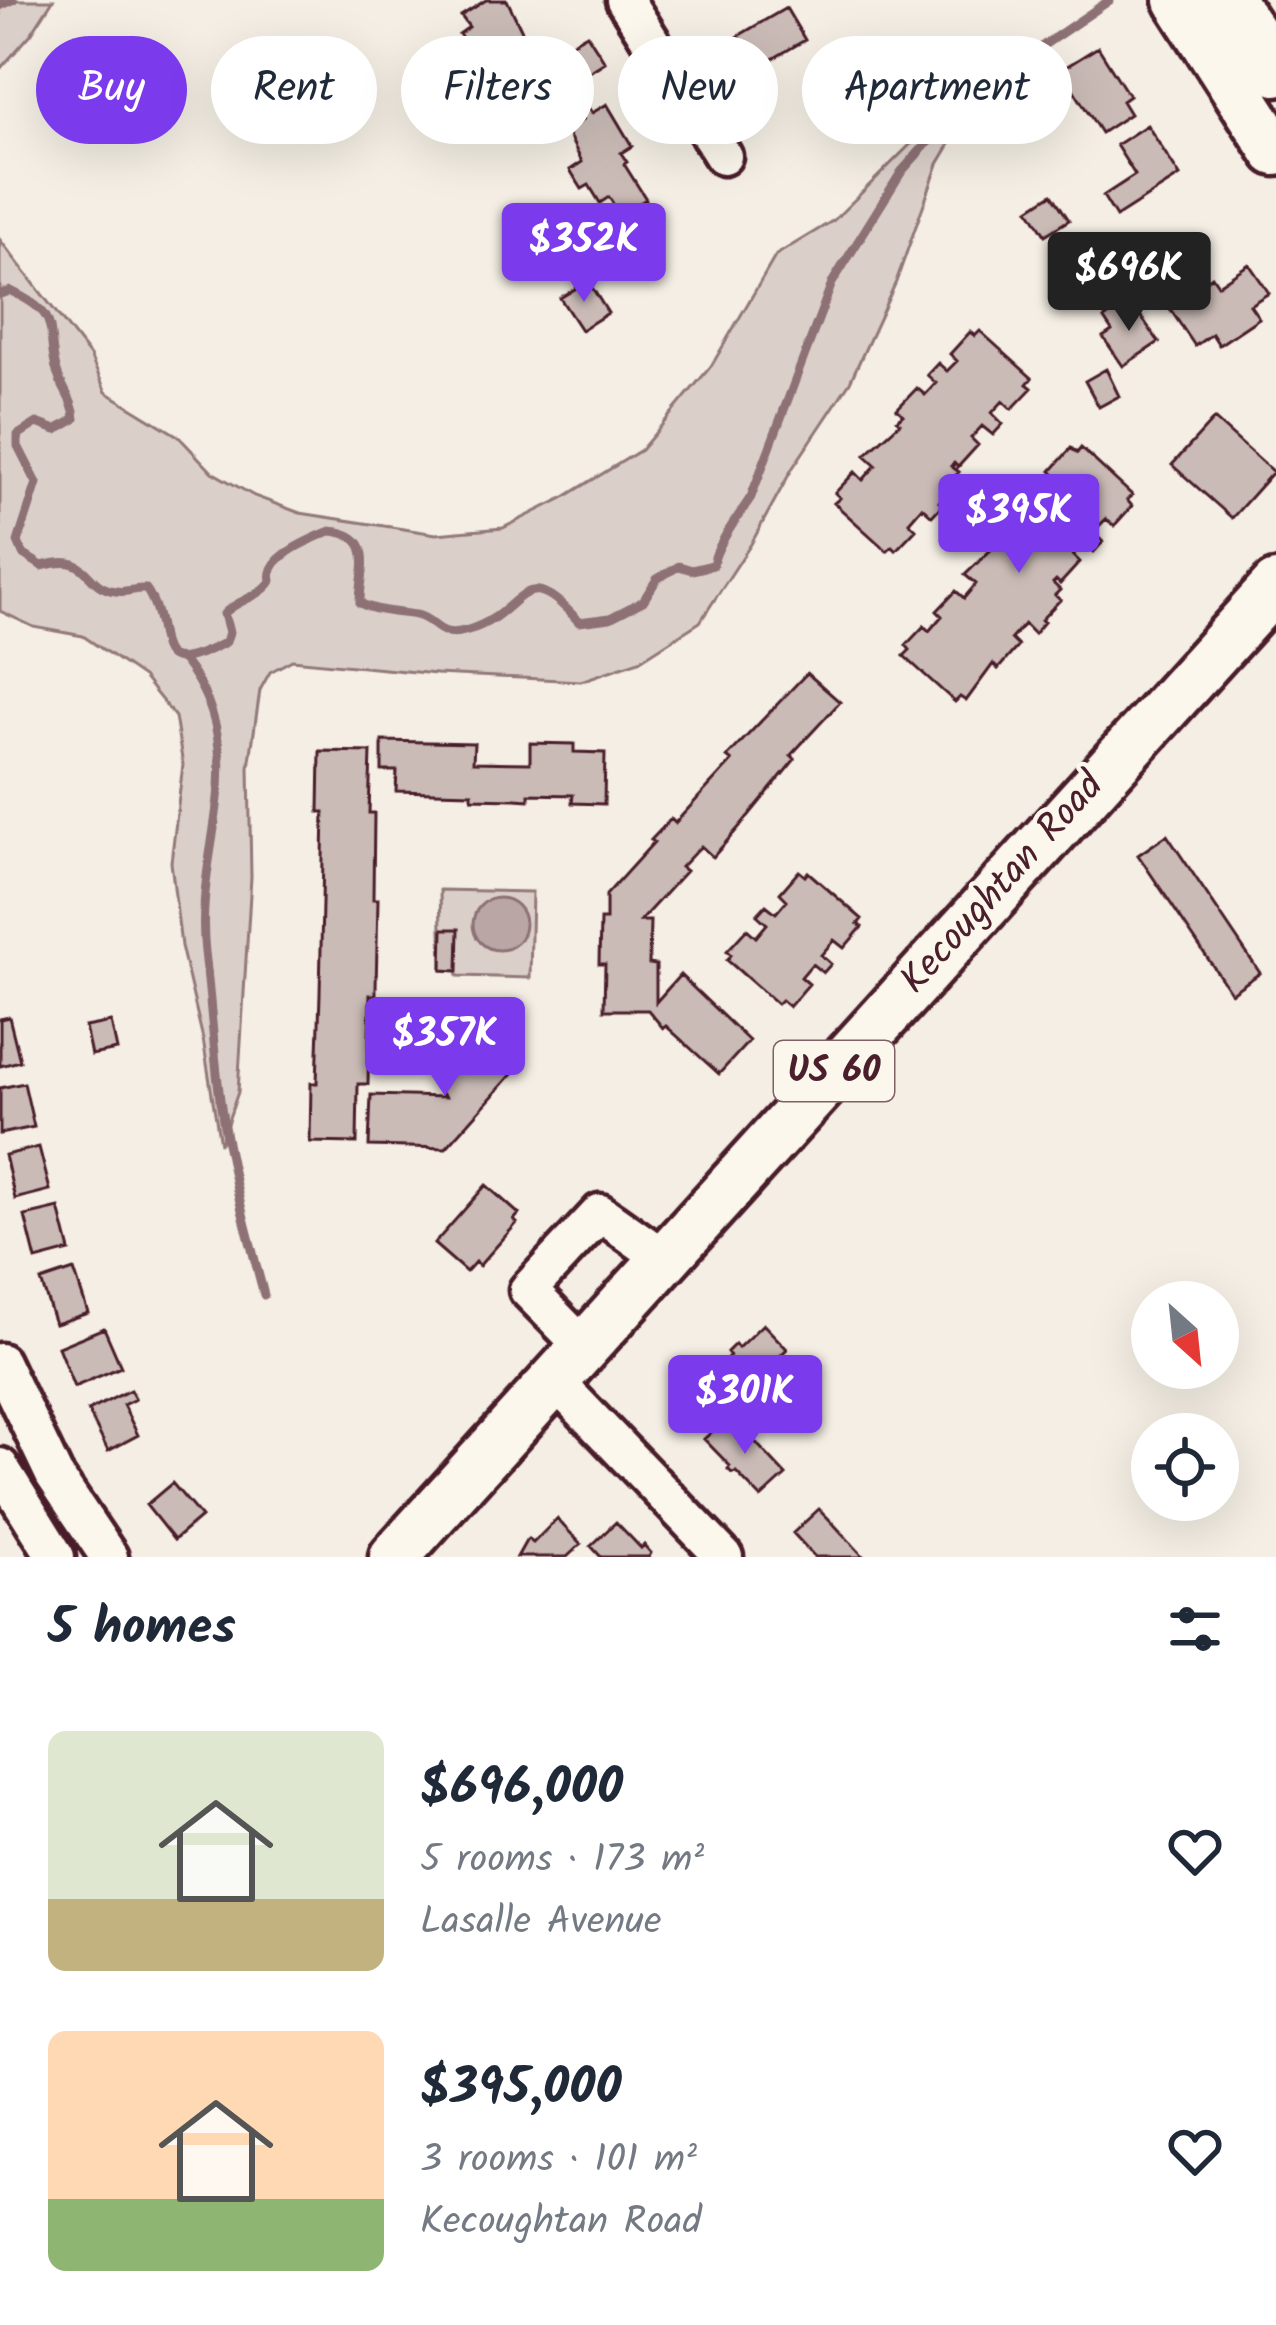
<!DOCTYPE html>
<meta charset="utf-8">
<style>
:root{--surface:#fff;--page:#f2f2f3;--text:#1f2937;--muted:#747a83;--accent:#7c3aed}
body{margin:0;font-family:Kalam,sans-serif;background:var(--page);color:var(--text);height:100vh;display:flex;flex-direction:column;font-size:45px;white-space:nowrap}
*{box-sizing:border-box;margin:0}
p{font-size:39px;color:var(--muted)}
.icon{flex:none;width:66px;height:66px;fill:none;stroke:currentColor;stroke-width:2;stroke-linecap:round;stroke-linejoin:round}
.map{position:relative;height:1557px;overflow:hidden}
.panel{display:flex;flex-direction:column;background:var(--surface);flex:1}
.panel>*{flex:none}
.guide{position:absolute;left:36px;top:36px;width:1206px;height:108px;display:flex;gap:24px}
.needle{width:78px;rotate:153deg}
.controls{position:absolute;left:1131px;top:1281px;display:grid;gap:24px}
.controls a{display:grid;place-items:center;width:108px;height:108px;border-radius:50%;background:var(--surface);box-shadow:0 12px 48px #0002;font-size:60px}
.price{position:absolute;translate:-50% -102px;padding:0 27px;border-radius:12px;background:var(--accent);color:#fff;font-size:39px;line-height:78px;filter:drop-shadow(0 3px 6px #0008)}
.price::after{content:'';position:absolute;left:50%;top:72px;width:36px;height:27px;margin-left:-18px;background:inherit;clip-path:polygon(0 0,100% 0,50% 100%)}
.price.active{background:#222;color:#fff}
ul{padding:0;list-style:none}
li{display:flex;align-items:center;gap:36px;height:300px;padding:0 48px}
li span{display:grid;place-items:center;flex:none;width:336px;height:240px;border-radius:18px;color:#555}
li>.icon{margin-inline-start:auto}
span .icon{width:144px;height:144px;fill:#fffc;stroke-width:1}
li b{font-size:51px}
h2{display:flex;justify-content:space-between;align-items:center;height:144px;padding:0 48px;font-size:51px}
.chip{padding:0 42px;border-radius:54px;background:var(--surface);box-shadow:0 12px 48px #0002;font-size:42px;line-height:108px}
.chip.active{background:var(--accent);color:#fff}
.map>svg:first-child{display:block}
</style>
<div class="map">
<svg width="1276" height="1557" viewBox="0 0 1276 1557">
<rect width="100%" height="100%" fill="#f4eee4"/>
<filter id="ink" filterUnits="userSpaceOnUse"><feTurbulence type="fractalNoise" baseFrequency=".00833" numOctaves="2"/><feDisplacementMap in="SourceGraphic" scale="24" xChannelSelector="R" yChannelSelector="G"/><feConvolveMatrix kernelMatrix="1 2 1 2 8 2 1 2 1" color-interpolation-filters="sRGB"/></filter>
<g filter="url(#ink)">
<path fill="#dbd0c9" stroke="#92787a" stroke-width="3" d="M0,0H53L31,34L0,69Z
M971,109L938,164L896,282L850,382L792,469L751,544L700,622L639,661L581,681L436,674L292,660L270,672L260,690L249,767L251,877L238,1092L220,1144L203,1039L181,946L171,862L183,765L175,717L143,677L83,636L34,627L0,611V240L90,356L106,392L178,436L212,472L254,496L300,513L436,534L503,528L563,498L641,450L712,365L776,255L834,220L926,129Z
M440,890L532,892L530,978L458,976L457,971L442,970Z"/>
<path fill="#baa7a5" stroke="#8d7174" stroke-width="3" d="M473 924a26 26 0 1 1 52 0a26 26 0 1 1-52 0Z"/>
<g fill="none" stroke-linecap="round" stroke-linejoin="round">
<path stroke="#8d7174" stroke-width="9" d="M0,6L13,0
M0,294L11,291C65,317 44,328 57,372C62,389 74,401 75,419L56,430L37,423L18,435V446L37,483L18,542L23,554L42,566C94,551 81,587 116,591C126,593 135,588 146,589C176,633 140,686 226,642L229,632L224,614C235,601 254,599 266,587C276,577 267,582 272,569C279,552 314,538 330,531C380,534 359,575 360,603C377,612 397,612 416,615C437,619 436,640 468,630C525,614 520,555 579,622L610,618L643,601L657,579L679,566L692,570L713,565C716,545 739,516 751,497L832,283L902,171L950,118L1016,64L1110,0
M183,660C258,753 193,847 205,952C211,1003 214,1055 221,1107C230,1170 248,1233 264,1295"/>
</g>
<path fill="#cabbb6" stroke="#4a1f2b" stroke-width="3" d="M486,0H507L524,35L480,63L459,34L469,27L461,16Z
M786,8L805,40L757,68L738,36Z
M587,34L605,62L575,81L581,90L560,102L553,91L532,104L520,85L527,80L522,71Z
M1098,47L1129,96L1122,101L1130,114L1101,133L1061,70Z
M450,61L469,92L448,105L429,75Z
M884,65L890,74L900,67L911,87L900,93L906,103L857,132L855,128L847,133L829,102L836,97L835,95Z
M607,104L632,146L621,153L627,162L624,164L646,199L620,215L609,197L600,203L589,185L582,189L570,170L582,162L566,130L583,120L579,113L588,107L592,113Z
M1147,125L1180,176L1116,217L1103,196L1135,175L1116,145Z
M1052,194L1069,220L1045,235L1029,209Z
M1249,264L1269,293L1250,305L1259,318L1219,345L1212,334L1195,346L1168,306L1212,276L1218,285Z
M588,281L608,313L581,330L560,298Z
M1130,301L1159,342L1123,366L1103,337L1112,331L1104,319Z
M980,331L1032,378L1027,384L1032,388L1012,409L1003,401L992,413L1003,424L993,435L982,426L971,438L978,445L958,467L954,463L951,466L959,472L953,478L957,482L939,502L942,505L932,516L922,507L909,522L916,529L896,550L892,546L887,551L834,503L840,498L835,493L855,472L863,480L876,465L865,455L900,423L897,420L903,415L897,409L917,388L925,395L936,383L927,375L938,363L947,371L957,361L950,354L970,332L975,336Z
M1106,369L1119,396L1099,407L1085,381Z
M1214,419L1273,472L1232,518L1172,465Z
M1071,448L1077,453L1081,448L1132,495L1127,500L1132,506L1114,526L1106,519L1093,532L1103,542L1094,552L1084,543L1073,555L1080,562L1060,584L1056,580L1053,583L1060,590L1055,595L1060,600L1041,620L1044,622L1034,634L1024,624L1011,639L1018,646L998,669L993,664L966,701L960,697L955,702L904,656L910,650L906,645L924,626L929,631L942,616L937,611L956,591L964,598L976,584L965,575L1000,541L998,538L1003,533L998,528L1018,507L1026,514L1038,501L1028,492L1037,481L1048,491L1059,479L1051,471Z
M807,673L840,702L791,755L795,759L741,825L713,857L701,846L681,867L686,871L640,921H650L649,964L656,965V1002L680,975L749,1041L719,1074L666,1026L663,1028L648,1010H604L605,964H599L600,920H606V895L654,842L651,840L671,819L675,823L732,761L727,757Z
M382,741L474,743L473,762L530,763V743L574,744V752L605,753L604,804L572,803L573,795L529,794V800L515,799L472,798V793L396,791L397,771H382Z
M320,751L371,752L369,813H374L373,899H378L376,989V995H370L368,1084H358L357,1143L310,1142L311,1083H317L320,994L324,812H319Z
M1167,835L1260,973L1231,993L1138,855Z
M799,871L805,876L808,872L862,919L858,924L862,927L844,948L834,940L821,955L831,964L823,973L812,964L801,977L809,984L789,1007L781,1000L777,1004L727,960L731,955L727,951L747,929L756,937L767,924L757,915L766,905L776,913L787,900L780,893Z
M443,929H459L458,971L442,970Z
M9,1017L20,1061L0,1066V1019Z
M111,1022L117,1050L91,1055L85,1027Z
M486,1026L524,1061L446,1148L369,1146L371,1095L445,1097L434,1084Z
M24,1083L34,1127L0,1134V1088Z
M39,1147L50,1190L15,1199L5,1155Z
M486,1185L519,1214L514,1220L517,1223L479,1266L475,1262L466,1272L434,1244Z
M59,1208L70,1251L36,1260L25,1216Z
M74,1270L88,1313L55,1324L41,1281Z
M763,1324L787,1349L728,1406L704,1380L730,1356L727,1352L735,1344L738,1348Z
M104,1328L121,1367L74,1387L58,1347Z
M130,1390L135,1399L123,1405L138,1435L108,1451L88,1411Z
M730,1415L786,1475L761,1498L736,1472L732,1473L728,1469L730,1466L704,1439Z
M172,1483L201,1517L174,1540L146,1505Z
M819,1509L828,1518L864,1557H815L793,1533Z
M557,1519L581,1544L567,1557H517L526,1541L528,1539L533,1543Z
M616,1522L641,1548L644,1545L651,1553L649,1557H601L591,1546Z"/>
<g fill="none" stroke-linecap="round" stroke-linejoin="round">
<defs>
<path id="minor" d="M625,0L723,156
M585,1348L528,1290L600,1213L665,1259
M0,1362L54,1475L109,1557
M555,1381L724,1557
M0,1467L56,1557"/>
<path id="major" d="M1179,0L1276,151
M1230,0L1276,71
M394,1557L1276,586"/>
</defs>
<use href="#minor" stroke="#4a1f2b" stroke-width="45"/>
<use href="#major" stroke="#4a1f2b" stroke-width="57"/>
<use href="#minor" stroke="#fbf7ec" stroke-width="36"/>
<use href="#major" stroke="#fbf7ec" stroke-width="48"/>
</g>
</g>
<g text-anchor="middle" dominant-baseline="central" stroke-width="9" stroke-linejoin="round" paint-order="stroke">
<rect fill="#fbf7ec" stroke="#7f6065" stroke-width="3" x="774" y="1041" width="120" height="60" rx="9"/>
<g font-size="36" font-weight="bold" fill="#4a1f2b">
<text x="834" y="1071">US 60</text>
</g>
<g font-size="39" fill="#4a1f2b" stroke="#fbf7ec">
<text transform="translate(1003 884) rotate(-48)">Kecoughtan Road</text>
</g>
</g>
</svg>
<div class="controls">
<a><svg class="needle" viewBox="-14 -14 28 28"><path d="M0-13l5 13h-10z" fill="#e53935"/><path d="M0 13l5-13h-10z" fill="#747a83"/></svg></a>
<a><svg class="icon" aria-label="locate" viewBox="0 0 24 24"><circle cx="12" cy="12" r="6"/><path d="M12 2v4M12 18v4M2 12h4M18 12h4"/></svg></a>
</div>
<b class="price" style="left:584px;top:305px">$352K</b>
<b class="price active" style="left:1129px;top:334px">$696K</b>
<b class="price" style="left:1019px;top:576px">$395K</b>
<b class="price" style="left:445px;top:1099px">$357K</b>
<b class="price" style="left:745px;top:1457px">$301K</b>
<div class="guide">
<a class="chip active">Buy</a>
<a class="chip">Rent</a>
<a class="chip">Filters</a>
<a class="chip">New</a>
<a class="chip">Apartment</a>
</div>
</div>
<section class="panel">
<h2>5 homes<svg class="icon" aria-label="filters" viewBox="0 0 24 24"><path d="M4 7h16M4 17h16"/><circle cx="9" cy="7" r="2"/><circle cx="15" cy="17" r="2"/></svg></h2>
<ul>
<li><span style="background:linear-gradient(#dfe7d0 70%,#c2b280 0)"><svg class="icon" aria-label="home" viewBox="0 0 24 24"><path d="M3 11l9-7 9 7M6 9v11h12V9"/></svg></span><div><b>$696,000</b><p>5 rooms · 173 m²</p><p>Lasalle Avenue</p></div><svg class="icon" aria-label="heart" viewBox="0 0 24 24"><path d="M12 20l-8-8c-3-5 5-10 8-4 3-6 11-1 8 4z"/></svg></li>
<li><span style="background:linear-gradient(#ffd9b3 70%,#8fb573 0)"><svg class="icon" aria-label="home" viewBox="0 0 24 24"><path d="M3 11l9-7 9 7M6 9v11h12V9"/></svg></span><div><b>$395,000</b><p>3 rooms · 101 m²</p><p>Kecoughtan Road</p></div><svg class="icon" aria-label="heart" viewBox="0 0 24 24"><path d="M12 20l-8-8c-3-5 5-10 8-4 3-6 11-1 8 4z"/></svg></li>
</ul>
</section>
